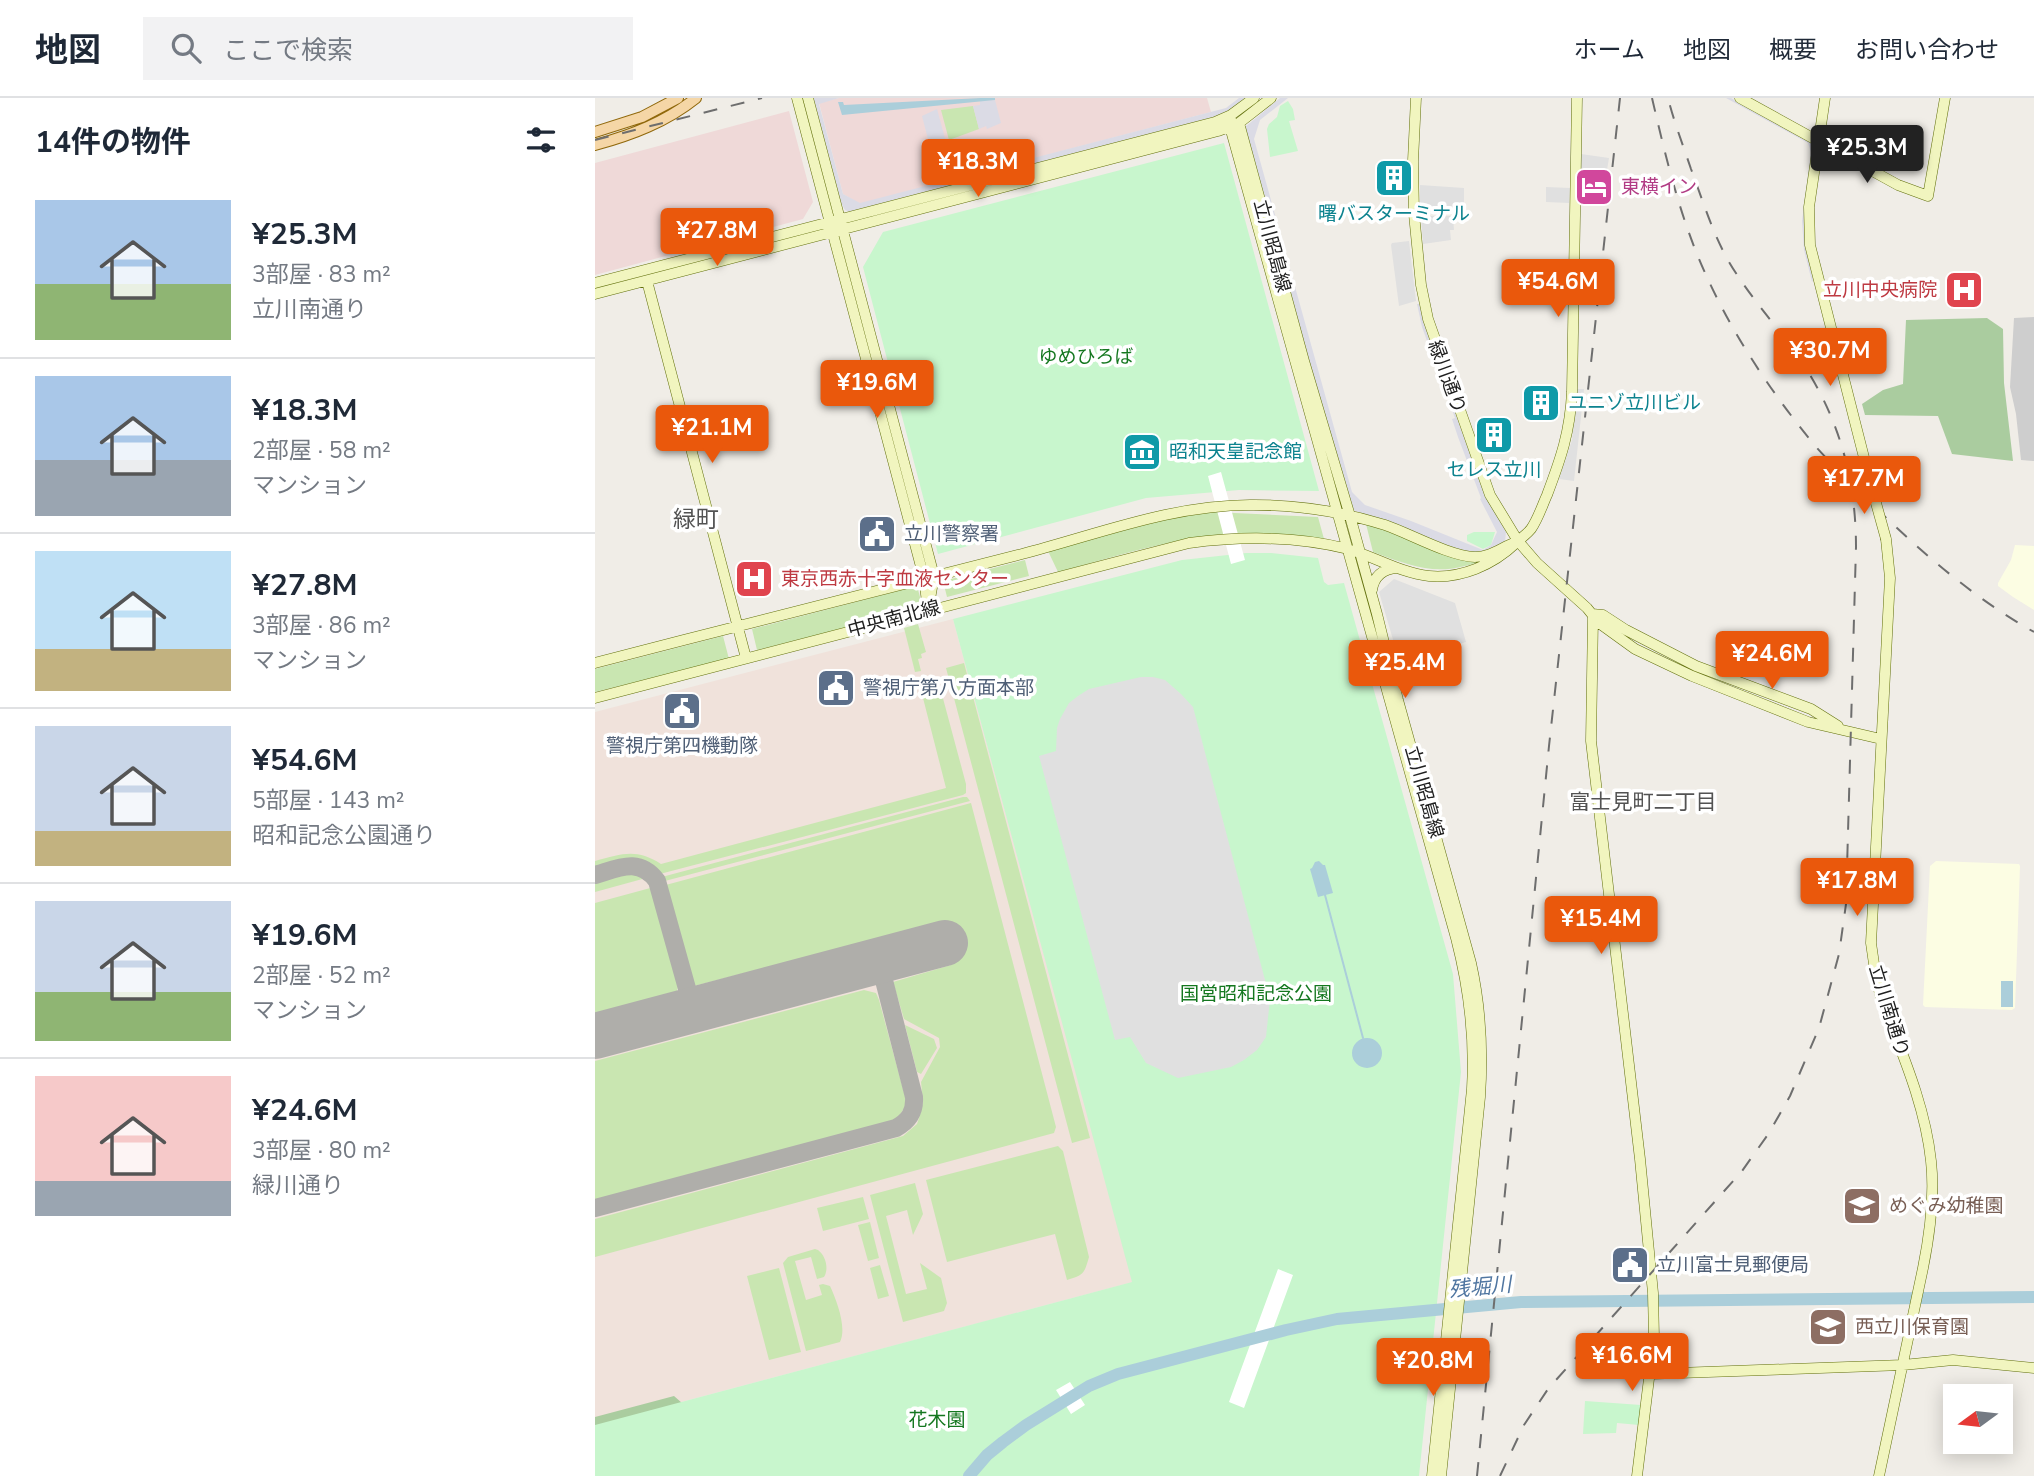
<!DOCTYPE html>
<html lang="ja">
<meta charset="utf-8">
<style>
:root{--surface:#fff;--page:#f2f2f3;--text:#1f2937;--muted:#747a83;--line:#e0e1e3;--accent:#ea580c}
body{margin:0;font-family:"Nunito Sans","Noto Sans JP",sans-serif;background:var(--page);color:var(--text);height:100vh;display:flex;flex-direction:column;font-size:26px;white-space:nowrap}
*{box-sizing:border-box;margin:0}
p{font-size:23px;color:var(--muted)}
.icon{flex:none;width:38px;height:38px;fill:none;stroke:currentColor;stroke-width:2;stroke-linecap:round;stroke-linejoin:round}
.map{position:relative;flex:1;overflow:hidden}
.details{display:flex;flex-direction:column;background:var(--surface);width:595px}
.details>*{flex:none}
.needle{width:46px;rotate:255deg}
.buttons{position:absolute;left:1348px;top:1286px;display:grid;gap:14px}
.buttons a{display:grid;place-items:center;width:70px;height:70px;border-radius:0px;background:var(--surface);box-shadow:0 4px 18px #0003;font-size:35px}
.price{position:absolute;translate:-50% -60px;padding:0 16px;border-radius:7px;background:var(--accent);color:#fff;font-size:23px;line-height:46px;filter:drop-shadow(0 2px 4px #0008)}
.price::after{content:'';position:absolute;left:50%;top:42px;width:21px;height:16px;margin-left:-10px;background:inherit;clip-path:polygon(0 0,100% 0,50% 100%)}
.price.current{background:#222;color:#fff}
ul{padding:0;list-style:none}
li{display:flex;align-items:center;gap:21px;height:175px;padding:0 35px}
li+li{border-top:2px solid var(--line)}
li span{display:grid;place-items:center;flex:none;width:196px;height:140px;border-radius:0px;color:#555}
li>.icon{margin-inline-start:auto}
span .icon{width:84px;height:84px;fill:#fffc;stroke-width:1}
li b{font-size:30px}
h2{display:flex;justify-content:space-between;align-items:center;height:84px;padding:0 35px;font-size:30px}
header{display:flex;align-items:center;gap:42px;box-sizing:border-box;height:98px;padding:0 35px;background:var(--surface);border-bottom:2px solid var(--line)}
header strong{font-size:33px}
nav{display:flex;gap:38px;margin-inline-start:auto;font-size:24px}
.search{width:490px;height:63px;background:var(--page);display:flex;align-items:center;gap:18px;box-sizing:border-box;padding:0 24px;border-radius:0px;color:var(--muted);font-size:26px}
main{display:flex;flex:1;min-height:0}
.map>svg:first-child{display:block}
</style>
<header>
<strong>地図</strong>
<div class="search"><svg class="icon" aria-label="search" viewBox="0 0 24 24"><circle cx="10" cy="10" r="6"/><path d="M15 15l6 6"/></svg>ここで検索</div>
<nav><a>ホーム</a><a>地図</a><a>概要</a><a>お問い合わせ</a></nav>
</header>
<main>
<section class="details">
<h2>14件の物件<svg class="icon" aria-label="filters" viewBox="0 0 24 24"><path d="M4 7h16M4 17h16"/><circle cx="9" cy="7" r="2"/><circle cx="15" cy="17" r="2"/></svg></h2>
<ul>
<li><span style="background:linear-gradient(#a9c7e8 60%,#8fb573 0)"><svg class="icon" aria-label="home" viewBox="0 0 24 24"><path d="M3 11l9-7 9 7M6 9v11h12V9"/></svg></span><div><b>¥25.3M</b><p>3部屋 · 83 m²</p><p>立川南通り</p></div></li>
<li><span style="background:linear-gradient(#a9c7e8 60%,#9aa5b1 0)"><svg class="icon" aria-label="home" viewBox="0 0 24 24"><path d="M3 11l9-7 9 7M6 9v11h12V9"/></svg></span><div><b>¥18.3M</b><p>2部屋 · 58 m²</p><p>マンション</p></div></li>
<li><span style="background:linear-gradient(#bfe0f5 70%,#c2b280 0)"><svg class="icon" aria-label="home" viewBox="0 0 24 24"><path d="M3 11l9-7 9 7M6 9v11h12V9"/></svg></span><div><b>¥27.8M</b><p>3部屋 · 86 m²</p><p>マンション</p></div></li>
<li><span style="background:linear-gradient(#c9d6e8 75%,#c2b280 0)"><svg class="icon" aria-label="home" viewBox="0 0 24 24"><path d="M3 11l9-7 9 7M6 9v11h12V9"/></svg></span><div><b>¥54.6M</b><p>5部屋 · 143 m²</p><p>昭和記念公園通り</p></div></li>
<li><span style="background:linear-gradient(#c9d6e8 65%,#8fb573 0)"><svg class="icon" aria-label="home" viewBox="0 0 24 24"><path d="M3 11l9-7 9 7M6 9v11h12V9"/></svg></span><div><b>¥19.6M</b><p>2部屋 · 52 m²</p><p>マンション</p></div></li>
<li><span style="background:linear-gradient(#f6c9c9 75%,#9aa5b1 0)"><svg class="icon" aria-label="home" viewBox="0 0 24 24"><path d="M3 11l9-7 9 7M6 9v11h12V9"/></svg></span><div><b>¥24.6M</b><p>3部屋 · 80 m²</p><p>緑川通り</p></div></li>
</ul>
</section>
<div class="map">
<svg width="1439" height="1378" viewBox="0 0 1439 1378">
<rect width="100%" height="100%" fill="#f0ede7"/>
<path fill="#efd9d8" d="M244,0H612L616,14L265,106L248,96L224,5Z
M194,13L218,104L208,121L0,177V65Z"/>
<path fill="#fcfde3" d="M1420,447L1439,448V512L1418,499L1403,488V485L1416,462Z
M1341,763L1424,766L1425,768L1420,910L1417,912L1330,909L1328,907L1335,768Z
M1217,1212H1249V1246H1218Z"/>
<path fill="#cecece" d="M1439,219V363H1438L1426,362L1421,316L1415,289L1419,220Z"/>
<path fill="#f0e2db" d="M358,521L538,1184L0,1327V614Z"/>
<path fill="#c9e6b1" d="M378,8L384,31L354,42L346,12Z
M618,414L723,419L729,441C693,438 657,433 621,437C567,443 515,460 463,474L453,453L571,421Z
M771,426L895,460C846,479 826,472 778,454Z
M430,462L434,478L352,499L348,483Z
M322,488L328,510L162,552L157,531Z
M323,526L331,554L326,556L327,560L323,561L326,573L320,574L309,530Z
M128,538L134,561L0,594V571Z
M369,565L495,1040L477,1045L351,570Z
M339,589L346,593L371,686V695L368,697L61,777C46,758 20,767 0,773V763C27,756 41,750 66,766L351,690L328,600L334,591Z
M368,699H372L375,703L66,784L63,780Z
M376,705L461,1029L459,1035L0,1159V1121L308,1038L322,1026L324,1020L328,1004L326,984L345,949L344,940L309,921L298,884L356,867L345,825L99,888L93,883L67,788Z
M32,775L44,776L51,780L0,794V783Z
M59,789L84,884L82,893L0,916V805Z
M269,892L281,895L284,902L311,1002L310,1009L301,1022L0,1103V963Z
M310,927L339,941L342,950L326,976L322,974Z
M463,1048L468,1053L494,1159C489,1176 489,1177 472,1182L460,1136L352,1164L331,1082Z
M320,1085L328,1116L318,1137L312,1112L291,1118L311,1196L332,1191L325,1165L346,1180L352,1205L349,1213L308,1224L275,1097Z
M268,1099L274,1121L228,1133L222,1110Z
M275,1124L284,1160L273,1163L263,1127Z
M220,1151L223,1152C231,1158 234,1171 229,1179L222,1181L216,1159L200,1163L211,1202L227,1197L224,1187L228,1186L235,1188C242,1203 252,1230 245,1244L211,1253L188,1165L193,1159Z
M285,1167L294,1198L283,1201L275,1170Z
M184,1170L206,1254L174,1262L152,1178Z"/>
<path fill="#aacc9f" d="M1392,220L1408,231L1409,285L1418,363L1357,356L1343,318L1270,317L1267,306L1288,292L1308,286L1311,222Z
M79,1298L87,1305L0,1338V1319Z"/>
<path fill="#c8f6cd" d="M693,3L698,11L700,22L694,23L703,53L675,59L672,31L674,26L682,19L685,8Z
M629,45L724,393L644,392L551,400L343,456L268,169L288,134Z
M879,434H900L896,447L888,451L872,443V437Z
M651,455H676L723,460L729,484L733,487L749,485L858,876L866,974L824,1378H0V1327L537,1184L358,521L587,462Z
M990,1303L1046,1307L1044,1327L1022,1325L1021,1335L988,1336Z"/>
<path fill="#e0e0e0" d="M986,56L1014,60L1011,78L986,74Z
M825,87L869,90V114H825Z
M951,89L975,90L974,105L951,104Z
M826,118H858L859,132H855L856,142L828,146Z
M814,143L821,203L804,208L796,147L797,145Z
M982,291H989L979,383L964,381L977,342Z
M799,481L860,505L871,544L804,562L784,494Z
M546,579H558L570,582L586,596L598,609L675,901L671,939L662,952L649,962L636,969L583,980L551,965L535,939L520,942L444,658L461,653L462,630L465,621L474,605L483,598L494,591Z"/>
<path fill="#dbdbe5" d="M218,0H244L224,6L248,96L265,105L631,10L644,0H652L633,14L623,18L255,114L250,112L246,105Z
M685,0H693L665,22L659,41L757,394L770,407L816,423L888,452L896,447L902,434L885,401L886,400L863,339L857,321L860,320L827,229L822,206H824L839,257L883,378L894,404L911,434L910,443L894,453L881,455L860,451L814,432L758,412L724,299L650,29Z
M1131,0H1136L1179,24L1215,44L1218,48L1209,129L1211,151L1218,182L1217,184L1209,152L1207,123L1216,54L1213,45Z
M400,2L406,25L392,31L391,28L384,31L378,8L385,7V3Z
M342,11L351,44L334,45L327,18Z"/>
<path fill="#abceda" d="M386,0H400V2L247,17L243,4H248L249,7Z
M724,763L728,767H730L738,795L723,799L715,771L717,770L720,764Z
M1406,883H1418V909H1406Z
M757 955a15 15 0 1 1 30 0a15 15 0 1 1-30 0Z"/>
<path fill="#fff" d="M626,374L650,462L636,466L613,378Z
M683,1171L698,1177L649,1310L634,1304Z
M475,1284L490,1307L476,1316L461,1292Z"/>
<g fill="none" stroke-linecap="round" stroke-linejoin="round">
<path stroke="#abceda" stroke-width="2" d="M730,797L768,940"/>
<path stroke="#abceda" stroke-width="12" d="M374,1378L392,1357L408,1344L431,1327L494,1288L523,1276L691,1232L742,1221L926,1204L1439,1199"/>
<path stroke="#afaeaa" stroke-width="18" d="M0,777C24,770 44,759 62,783L98,912
M0,1110L301,1030C314,1023 320,1014 319,999L284,863"/>
<path stroke="#afaeaa" stroke-width="46" d="M0,938L350,845"/>
<defs>
<path id="secondary" d="M202,0L329,480L333,512
M213,0L339,478L335,501
M821,0L818,63L819,116L826,187L833,221L895,397L923,443L942,465L992,510L1004,525L1040,551L1097,578L1213,624L1286,641
M1145,0L1303,87L1333,98L1350,0
M1230,0L1214,109L1215,147L1276,387
M636,17L635,29L861,840C874,890 880,939 877,991L837,1378
M644,25L709,263L755,418L782,516L803,602L876,865C886,910 888,954 885,999L846,1378
M52,183L151,560
M0,185L620,24L636,17L659,0
M0,196L623,33L644,25L676,0
M777,492C779,478 788,471 802,470
M997,516L1008,517L1031,532L1101,568L1216,611L1243,628
M998,519L996,643L1045,1061L1058,1195L1059,1240L1042,1378
M0,565C142,528 284,492 427,456C504,436 579,406 659,407C703,407 748,414 790,427C816,436 854,458 880,459C895,459 906,450 919,445
M0,600L594,445C647,438 701,438 753,451C780,459 806,475 834,478C866,481 898,467 921,445C926,440 932,436 936,431C943,421 947,408 952,397C966,360 975,334 977,294L982,0
M1055,1276L1308,1267L1358,1262L1439,1270
M1284,1378L1328,1170C1335,1135 1340,1099 1336,1063C1330,1006 1306,953 1286,900L1281,880L1276,845L1295,480L1291,441"/>
<path id="primary" d="M0,34L47,19L83,0
M0,47C37,37 71,24 101,0"/>
</defs>
<use href="#secondary" stroke="#62700d" stroke-width="11"/>
<use href="#primary" stroke="#90680b" stroke-width="12"/>
<use href="#secondary" stroke="#f1f5bf" stroke-width="10"/>
<use href="#primary" stroke="#f5d6a6" stroke-width="10"/>
<path stroke="#6e6e6e" stroke-width="2" stroke-dasharray="14 14" stroke-linecap="butt" d="M1057,0C1071,60 1085,120 1111,177C1139,239 1178,297 1222,350C1242,372 1264,393 1285,414C1332,459 1382,502 1439,534
M0,42L167,0
M882,1378L954,648L1025,0
M905,1378L929,1327L953,1291L1147,1073L1174,1035L1195,998L1224,930L1244,856L1251,806L1261,449C1261,377 1242,313 1200,254C1178,224 1153,196 1134,164C1117,134 1108,103 1096,71C1088,47 1079,24 1073,0"/>
<defs>
<path id="secondary-bridge" d="M1276,387L1291,441"/>
</defs>
<use href="#secondary-bridge" stroke="#62700d" stroke-width="11" stroke-linecap="butt"/>
<use href="#secondary-bridge" stroke="#f1f5bf" stroke-width="10"/>
</g>
<defs>
<symbol id="building-square" viewBox="-11 -11 22 22"><rect x="-9" y="-9" width="18" height="18" rx="4" fill="#0f9aa8" stroke="#fff"/><path d="M-4-6H4V6H1V3H-1V6H-4ZM-2.5-4.3h1.7v1.8h-1.7ZM.8-4.3h1.7v1.8H.8ZM-2.5-1h1.7V.8h-1.7ZM.8-1h1.7V.8H.8Z" fill="#fff"/></symbol>
<symbol id="hotel-square" viewBox="-11 -11 22 22"><rect x="-9" y="-9" width="18" height="18" rx="4" fill="#d1479c" stroke="#fff"/><path d="M-6-4.5h1.5V1H6V5H4.5V3h-9V5H-6ZM-4 0a1.8 1.8 0 1 1 3.6 0ZM.5 0V-2.5h3Q6-2.5 6 0Z" fill="#fff"/></symbol>
<symbol id="hospital-square" viewBox="-11 -11 22 22"><rect x="-9" y="-9" width="18" height="18" rx="4" fill="#e0444e" stroke="#fff"/><path d="M-5-5h3v3.5h4V-5h3V5h-3V1.5h-4V5h-3Z" fill="#fff"/></symbol>
<symbol id="museum-square" viewBox="-11 -11 22 22"><rect x="-9" y="-9" width="18" height="18" rx="4" fill="#0f9aa8" stroke="#fff"/><path d="M0-6L6-3V-2H-6V-3ZM-5-1h2V3h-2ZM-1-1h2V3h-2ZM3-1h2V3H3ZM-6 4H6V6H-6Z" fill="#fff"/></symbol>
<symbol id="civic-square" viewBox="-11 -11 22 22"><rect x="-9" y="-9" width="18" height="18" rx="4" fill="#5c6f8a" stroke="#fff"/><path d="M-.6-6.5H3V-4.5H.6V-3L4-1V1h2V6H-6V1h2V-1L-.6-3ZM-1.2 2.5V6h2.4V2.5Z" fill="#fff"/></symbol>
<symbol id="school-square" viewBox="-11 -11 22 22"><rect x="-9" y="-9" width="18" height="18" rx="4" fill="#8d6e63" stroke="#fff"/><path d="M0-5L7-2L0 1L-7-2ZM-4 1L0 2.5L4 1V4Q0 6-4 4Z" fill="#fff"/></symbol>
</defs>
<g fill-rule="evenodd">
<use href="#building-square" x="777" y="58" width="44" height="44"/>
<use href="#hotel-square" x="977" y="67" width="44" height="44"/>
<use href="#hospital-square" x="1347" y="170" width="44" height="44"/>
<use href="#building-square" x="924" y="283" width="44" height="44"/>
<use href="#building-square" x="877" y="315" width="44" height="44"/>
<use href="#museum-square" x="525" y="332" width="44" height="44"/>
<use href="#civic-square" x="260" y="414" width="44" height="44"/>
<use href="#hospital-square" x="137" y="459" width="44" height="44"/>
<use href="#civic-square" x="219" y="568" width="44" height="44"/>
<use href="#civic-square" x="65" y="591" width="44" height="44"/>
<use href="#school-square" x="1245" y="1086" width="44" height="44"/>
<use href="#civic-square" x="1013" y="1145" width="44" height="44"/>
<use href="#school-square" x="1211" y="1207" width="44" height="44"/>
</g>
<g text-anchor="middle" dominant-baseline="central" stroke-width="7" stroke-linejoin="round" paint-order="stroke">
<g font-size="19" fill="#b23c85" stroke="#fff" text-anchor="start">
<text x="1026" y="89">東横イン</text>
</g>
<g font-size="19" fill="#0d838f" stroke="#fff">
<text x="799" y="116">曙バスターミナル</text>
<text x="973" y="305" text-anchor="start">ユニゾ立川ビル</text>
<text x="574" y="354" text-anchor="start">昭和天皇記念館</text>
<text x="899" y="372">セレス立川</text>
</g>
<g font-size="19" fill="#202020" stroke="#fff">
<text transform="translate(677 148) rotate(75)">立川昭島線</text>
<text transform="translate(852 279) rotate(70)">緑川通り</text>
<text transform="translate(299 521) rotate(-15)">中央南北線</text>
<text transform="translate(829 694) rotate(74)">立川昭島線</text>
<text transform="translate(1294 913) rotate(73)">立川南通り</text>
</g>
<g font-size="19" fill="#be3a42" stroke="#fff" text-anchor="end">
<text x="1342" y="192">立川中央病院</text>
<text x="186" y="481" text-anchor="start">東京西赤十字血液センター</text>
</g>
<g font-size="19" fill="#14771f" stroke="#fff">
<text x="491" y="259">ゆめひろば</text>
<text x="661" y="896">国営昭和記念公園</text>
<text x="342" y="1322">花木園</text>
</g>
<g font-size="19" fill="#4e5e75" stroke="#fff" text-anchor="start">
<text x="309" y="436">立川警察署</text>
<text x="268" y="590">警視庁第八方面本部</text>
<text x="87" y="648" text-anchor="middle">警視庁第四機動隊</text>
<text x="1062" y="1167">立川富士見郵便局</text>
</g>
<g font-size="19" fill="#785e54" stroke="#fff" text-anchor="start">
<text x="1294" y="1108">めぐみ幼稚園</text>
<text x="1260" y="1229">西立川保育園</text>
</g>
<g font-size="21" fill="#535353" stroke="#fff">
<text x="1048" y="704">富士見町二丁目</text>
</g>
<g font-size="21" font-style="italic" fill="#5076a1" stroke="#fff">
<text transform="translate(885 1189) rotate(-5)">残堀川</text>
</g>
<g font-size="23" fill="#535353" stroke="#fff">
<text x="101" y="421">緑町</text>
</g>
</g>
</svg>
<div class="buttons">
<a><svg class="needle" viewBox="-14 -14 28 28"><path d="M0-13l5 13h-10z" fill="#e53935"/><path d="M0 13l5-13h-10z" fill="#747a83"/></svg></a>
</div>
<b class="price current" style="left:1272px;top:87px">¥25.3M</b>
<b class="price" style="left:383px;top:101px">¥18.3M</b>
<b class="price" style="left:122px;top:170px">¥27.8M</b>
<b class="price" style="left:963px;top:221px">¥54.6M</b>
<b class="price" style="left:1235px;top:290px">¥30.7M</b>
<b class="price" style="left:282px;top:322px">¥19.6M</b>
<b class="price" style="left:117px;top:367px">¥21.1M</b>
<b class="price" style="left:1269px;top:418px">¥17.7M</b>
<b class="price" style="left:1177px;top:593px">¥24.6M</b>
<b class="price" style="left:810px;top:602px">¥25.4M</b>
<b class="price" style="left:1262px;top:820px">¥17.8M</b>
<b class="price" style="left:1006px;top:858px">¥15.4M</b>
<b class="price" style="left:1037px;top:1295px">¥16.6M</b>
<b class="price" style="left:838px;top:1300px">¥20.8M</b>
</div>
</main>
